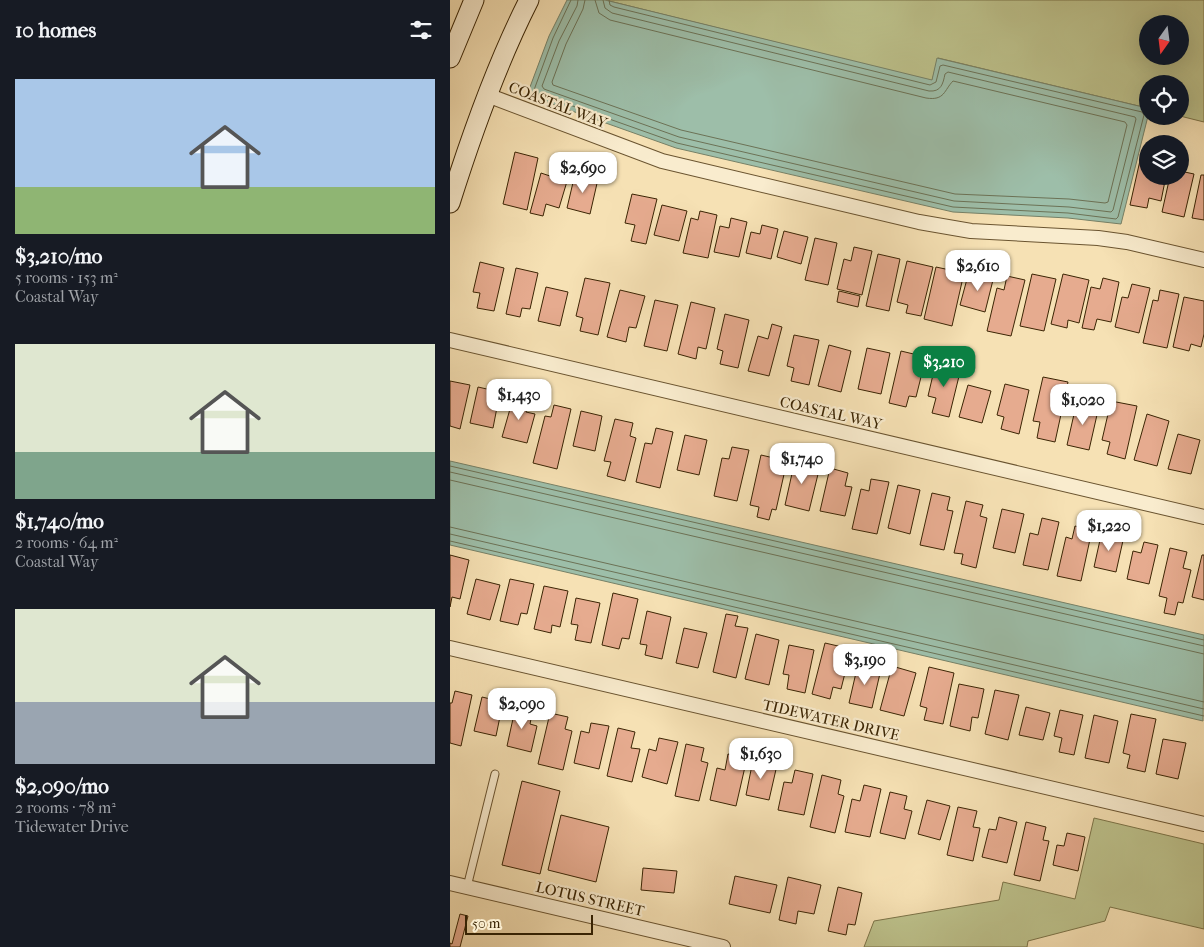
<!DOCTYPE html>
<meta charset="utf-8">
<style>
:root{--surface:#171b24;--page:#242831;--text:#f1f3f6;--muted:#9ea1a6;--accent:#0b8043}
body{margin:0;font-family:"IM FELL French Canon",serif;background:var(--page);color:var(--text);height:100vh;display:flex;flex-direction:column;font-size:19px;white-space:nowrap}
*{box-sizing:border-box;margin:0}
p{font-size:16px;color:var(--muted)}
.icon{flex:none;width:28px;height:28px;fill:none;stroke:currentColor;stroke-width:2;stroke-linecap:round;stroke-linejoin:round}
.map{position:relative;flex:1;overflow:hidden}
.sheet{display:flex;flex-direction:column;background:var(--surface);width:450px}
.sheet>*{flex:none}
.needle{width:32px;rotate:194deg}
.fabs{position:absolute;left:689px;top:15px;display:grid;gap:10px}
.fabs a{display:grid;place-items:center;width:50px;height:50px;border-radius:50%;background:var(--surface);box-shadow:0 5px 20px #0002;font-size:25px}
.scale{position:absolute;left:15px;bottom:12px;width:128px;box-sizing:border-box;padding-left:5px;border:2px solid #3b2504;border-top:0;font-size:14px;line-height:18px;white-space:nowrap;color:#3b2504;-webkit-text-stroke:4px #f9ecce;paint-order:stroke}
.price{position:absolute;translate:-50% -42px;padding:0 11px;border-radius:10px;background:#fff;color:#222;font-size:16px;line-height:32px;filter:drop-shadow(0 1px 2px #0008)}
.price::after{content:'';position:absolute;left:50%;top:30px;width:15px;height:11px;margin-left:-8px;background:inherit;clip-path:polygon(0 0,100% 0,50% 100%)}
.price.current{background:var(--accent);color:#fff}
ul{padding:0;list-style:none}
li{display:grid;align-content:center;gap:10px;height:265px;padding:0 15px}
li span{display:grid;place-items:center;height:155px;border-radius:0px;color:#555}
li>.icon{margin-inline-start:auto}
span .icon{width:90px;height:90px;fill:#fffc;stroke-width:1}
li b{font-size:21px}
h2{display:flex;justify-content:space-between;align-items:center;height:60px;padding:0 15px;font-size:21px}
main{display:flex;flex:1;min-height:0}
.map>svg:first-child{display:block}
</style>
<main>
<section class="sheet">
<h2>10 homes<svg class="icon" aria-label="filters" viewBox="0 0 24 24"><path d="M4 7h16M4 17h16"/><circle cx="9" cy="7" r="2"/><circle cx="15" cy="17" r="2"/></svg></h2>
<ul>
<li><span style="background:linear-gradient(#a9c7e8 70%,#8fb573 0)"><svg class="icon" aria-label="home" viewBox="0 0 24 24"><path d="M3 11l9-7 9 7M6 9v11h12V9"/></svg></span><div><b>$3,210/mo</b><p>5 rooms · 153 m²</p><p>Coastal Way</p></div></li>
<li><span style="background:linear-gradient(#dfe7d0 70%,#7fa58c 0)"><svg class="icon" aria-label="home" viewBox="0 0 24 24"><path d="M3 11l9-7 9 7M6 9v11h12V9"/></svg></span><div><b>$1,740/mo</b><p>2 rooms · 64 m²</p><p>Coastal Way</p></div></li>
<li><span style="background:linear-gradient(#dfe7d0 60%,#9aa5b1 0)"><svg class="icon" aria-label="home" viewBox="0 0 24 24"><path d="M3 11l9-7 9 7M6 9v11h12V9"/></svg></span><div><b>$2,090/mo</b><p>2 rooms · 78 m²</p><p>Tidewater Drive</p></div></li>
</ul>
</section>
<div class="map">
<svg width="754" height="947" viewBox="0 0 754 947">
<rect width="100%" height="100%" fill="#f6e1b4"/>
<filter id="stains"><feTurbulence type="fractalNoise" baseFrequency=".004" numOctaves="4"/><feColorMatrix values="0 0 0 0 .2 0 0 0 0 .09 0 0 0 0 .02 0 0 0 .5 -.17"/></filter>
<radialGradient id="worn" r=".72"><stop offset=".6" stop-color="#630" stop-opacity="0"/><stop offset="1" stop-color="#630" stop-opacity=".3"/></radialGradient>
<path fill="#bdc28c" stroke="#7c7448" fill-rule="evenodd" d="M155,0H754V122L730,116V84H698L697,108L488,58L482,81ZM698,24H730V56H698Z
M644,818L754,844V929L660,907L655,921L578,941L577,947H414L424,921L549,900L553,882L625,899Z"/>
<path fill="#9dbea9" stroke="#768167" d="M117,0H155L482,80L487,58L697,108L698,116L671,224L618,218L503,212L226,148L77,95L99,36Z
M0,461L754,635L753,721L0,545Z"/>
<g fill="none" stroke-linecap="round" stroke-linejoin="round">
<path stroke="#6c7256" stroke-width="1" d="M121,0L103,38L84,90L86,93L227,143L503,207L618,213L666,219L668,217L694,115L692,112L493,65L490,66L486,82L480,85L164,7L160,5L159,0
M128,0L127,6L109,41L92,86L94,89L229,137L504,201L619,207L661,212L663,210L686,119L685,117L498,72L495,74C493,84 491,92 479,91L162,13L155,8L153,0
M135,0L133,9L116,44L102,82L103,85L231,130L505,194L619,199L655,203L658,202L677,125L675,122L503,81C494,90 495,101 476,98L160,20L149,13L145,0
M0,466L754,640
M0,472L754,646
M0,480L754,654
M0,527L754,702
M0,534L754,709
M0,541L754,716"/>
</g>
<path fill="#e6ab8f" stroke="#3b2504" d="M65,152L88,158L77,210L53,204Z
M691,156L698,158V176H716L711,201L699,198L697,208L680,205Z
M103,163L121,168L109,208L96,204L93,216L80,213L91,173L100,176Z
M730,171L744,174L734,217L712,212L720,176H730Z
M125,174L148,179L140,214L117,208Z
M751,175H754V220L742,218Z
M182,194L207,199L196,244L181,241L185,225L175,223Z
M212,205L237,211L229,241L204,235Z
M250,211L267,215L258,258L233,253L241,218L248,220Z
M281,218L297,222L289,257L264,252L270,226L279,228Z
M312,225L328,229L321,259L296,253L301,232L310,234Z
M334,231L358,237L351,264L327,257Z
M365,238L387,243L378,285L355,280Z
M404,247L422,251L412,295L387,289L394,259L401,261Z
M428,254L450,259L439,311L416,306Z
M457,261L483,267L471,316L456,313L458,305L447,302Z
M30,262L54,268L44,311L27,308L30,293L23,292Z
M486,267L514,273L502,326L474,319Z
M66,268L88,273L80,309L72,308L70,317L56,314Z
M527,271L544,276L535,312L510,305L517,279L524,281Z
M582,274L606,279L594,331L570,326Z
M613,274L639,280L629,323L618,320L617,328L601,324Z
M557,276L575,280L561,336L537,331L547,288L554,290Z
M135,278L160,283L148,335L130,331L133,318L126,316Z
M653,278L669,282L661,322L647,319L644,330L632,328L641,287L650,289Z
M682,284L700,288L689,333L665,327L672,297L678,298Z
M96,287L118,292L110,326L88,321Z
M170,290L195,296L186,328L179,327L176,342L157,337Z
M710,290L729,294L717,348L693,343L703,300L708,301Z
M389,291L410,296L408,307L387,302Z
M734,297L754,301V334L751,347L741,344L739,351L723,347Z
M205,300L228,305L217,351L194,346Z
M241,302L265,308L256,349L248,347L246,359L228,354Z
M275,314L299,320L288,368L270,364L273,351L267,349Z
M322,324L332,327L319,376L298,371L308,336L318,339Z
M344,335L369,340L359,385L341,381L344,368L337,366Z
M379,345L401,351L391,392L368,386Z
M417,348L440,353L431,394L408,389Z
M451,351L476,357L466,397L459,396L456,407L439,403Z
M486,362L511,368L499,417L482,413L486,398L478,396Z
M593,377L618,382L605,442L587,438L590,422L583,421Z
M0,381L20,385L10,429L0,426Z
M555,384L579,390L569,434L551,429L554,417L547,415Z
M518,385L541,391L532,423L509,417Z
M28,387L50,392L43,428L20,423Z
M64,395L80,400L76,412L85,414L77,443L52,437Z
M627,401L649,406L639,450L617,445Z
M661,401L687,406L675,459L657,454L660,442L652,440Z
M104,405L121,409L107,469L83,463L95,416L101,417Z
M131,411L152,416L145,451L123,446Z
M697,414L719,421L707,466L684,460Z
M165,419L183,423L180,436L186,438L175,481L157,476L161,462L154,461Z
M206,428L223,432L210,488L186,482L195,443L202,444Z
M728,434L750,440L741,474L718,469Z
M235,435L257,440L249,475L227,470Z
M282,447L299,450L287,501L264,496L272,458L279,459Z
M311,455L337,461L326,510L322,509L319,520L307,517L309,507L300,505Z
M345,460L370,466L359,511L335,505Z
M380,468L398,473L395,486L402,487L395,516L370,511Z
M421,479L439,482L427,534L402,529L411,489L419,491Z
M448,485L470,490L460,534L438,528Z
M482,493L500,497L497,510L503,511L494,550L470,545Z
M516,501L533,505L530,516L537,518L526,568L511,564L513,554L504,553Z
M552,509L574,514L565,553L543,548Z
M592,518L609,522L598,570L573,565L580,533L588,535Z
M625,526L642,530L631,581L607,576L616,537L622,539Z
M652,531L674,536L666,572L644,567Z
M694,542L708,545L699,584L677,579L683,551L691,553Z
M720,548L737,552L733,568L741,570L733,603L728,602L725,615L714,613L717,598L709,596Z
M0,555L19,560L10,599L2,597L0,607Z
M752,555H754V600L742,597Z
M26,579L50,585L40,620L17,614Z
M60,579L84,584L77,614L71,613L68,625L50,621Z
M94,586L118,591L110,627L102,625L101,633L84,629Z
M163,593L188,599L179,639L172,638L169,649L152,645Z
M126,598L150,603L141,643L125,640L128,625L121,624Z
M197,611L221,617L212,659L195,655L197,645L190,644Z
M276,614L288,616L285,626L298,628L286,678L263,672Z
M234,628L257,633L248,668L226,663Z
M306,634L329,640L319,685L295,679Z
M375,643L401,649L391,689L383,687L380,699L362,694Z
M339,645L364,650L355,693L337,689L339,675L333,674Z
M408,664L431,669L422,708L399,703Z
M442,666L466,673L454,716L430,710Z
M479,667L504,673L493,724L474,720L477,708L470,706Z
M509,684L534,689L528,718L522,717L520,731L500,726Z
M545,690L569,695L558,740L535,734Z
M5,691L22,695L11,746L0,743V703H2Z
M32,697L53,702L46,736L24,731Z
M66,705L83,709L80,724L87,726L81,752L57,746Z
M576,707L600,713L593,740L569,735Z
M610,710L633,715L624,755L609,752L612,738L604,736Z
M100,713L118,717L115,729L122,731L113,770L88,764Z
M681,714L706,719L695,772L677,768L680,755L673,753Z
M644,715L668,721L659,763L635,758Z
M141,723L159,726L149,769L124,763L131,731L139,733Z
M168,728L185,732L181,748L190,749L182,782L157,776Z
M209,738L228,742L217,784L192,777L199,749L206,751Z
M713,739L736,743L728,779L706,774Z
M236,744L254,748L251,761L258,763L249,801L225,796Z
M278,754L297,758L286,806L260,800L267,768L275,770Z
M303,760L327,765L319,800L296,795Z
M345,770L363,774L354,815L328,810L334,782L342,783Z
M372,775L391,780L388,794L394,796L385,833L360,827Z
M72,781L110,791L90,874L52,865Z
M414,785L431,789L420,837L395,832L402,799L410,801Z
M440,792L457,796L454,809L462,811L455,839L430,833Z
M477,800L500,806L490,840L468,834Z
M508,807L527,811L523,827L530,828L523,861L497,855Z
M111,815L159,827L146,882L98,870Z
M549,817L567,822L557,863L532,857L539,829L546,830Z
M576,822L596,827L593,840L599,841L590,881L564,875Z
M617,833L635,837L628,871L603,865L607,845L614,846Z
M193,868L227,871L224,893L191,890Z
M285,876L327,885L320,913L279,904Z
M338,877L371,885L364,914L348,911L346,924L329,920Z
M388,887L412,893L405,925L398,924L396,935L378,931Z
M10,914L18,916L10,947H0V943L2,944Z"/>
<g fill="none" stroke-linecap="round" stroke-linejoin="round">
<defs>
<path id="lane" d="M17,887L45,774"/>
<path id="street" d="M37,95L212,161L469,222L521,231L648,238L677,242L754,260
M0,340L754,517
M0,648L754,824
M0,883L273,947"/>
<path id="secondary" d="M0,58L24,0
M0,203C22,133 46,65 79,0"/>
</defs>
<use href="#lane" stroke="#6a5430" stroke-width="9"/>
<use href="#street" stroke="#6a5430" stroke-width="16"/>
<use href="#secondary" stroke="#3b2504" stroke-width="21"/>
<use href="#lane" stroke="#f9ecce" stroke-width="7"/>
<use href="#street" stroke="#f9ecce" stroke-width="14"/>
<use href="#secondary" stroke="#f9ecce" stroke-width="19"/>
</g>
<g text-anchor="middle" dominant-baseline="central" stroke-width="4.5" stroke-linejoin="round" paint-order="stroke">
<g font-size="15" fill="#3b2504" stroke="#f9ecce">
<text transform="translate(108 105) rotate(21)">COASTAL WAY</text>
<text transform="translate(381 413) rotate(13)">COASTAL WAY</text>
<text transform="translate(381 720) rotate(13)">TIDEWATER DRIVE</text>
<text transform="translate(140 899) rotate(13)">LOTUS STREET</text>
</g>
</g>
<rect width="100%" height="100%" filter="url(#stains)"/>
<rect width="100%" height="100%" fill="url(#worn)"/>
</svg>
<div class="fabs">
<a><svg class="needle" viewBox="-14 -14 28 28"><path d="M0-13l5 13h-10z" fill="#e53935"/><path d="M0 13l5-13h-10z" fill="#9ea1a6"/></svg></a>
<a><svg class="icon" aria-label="locate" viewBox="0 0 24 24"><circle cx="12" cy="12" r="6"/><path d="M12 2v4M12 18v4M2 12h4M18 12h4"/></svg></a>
<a><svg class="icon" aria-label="layers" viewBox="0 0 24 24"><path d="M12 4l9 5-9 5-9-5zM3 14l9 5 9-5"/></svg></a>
</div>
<div class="scale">50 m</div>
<b class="price" style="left:133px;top:194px">$2,690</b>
<b class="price" style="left:528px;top:292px">$2,610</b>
<b class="price current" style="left:494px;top:388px">$3,210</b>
<b class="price" style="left:69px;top:421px">$1,430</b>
<b class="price" style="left:633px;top:426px">$1,020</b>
<b class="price" style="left:352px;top:485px">$1,740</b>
<b class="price" style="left:659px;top:552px">$1,220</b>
<b class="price" style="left:415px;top:686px">$3,190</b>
<b class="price" style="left:72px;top:730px">$2,090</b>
<b class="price" style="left:311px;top:780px">$1,630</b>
</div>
</main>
